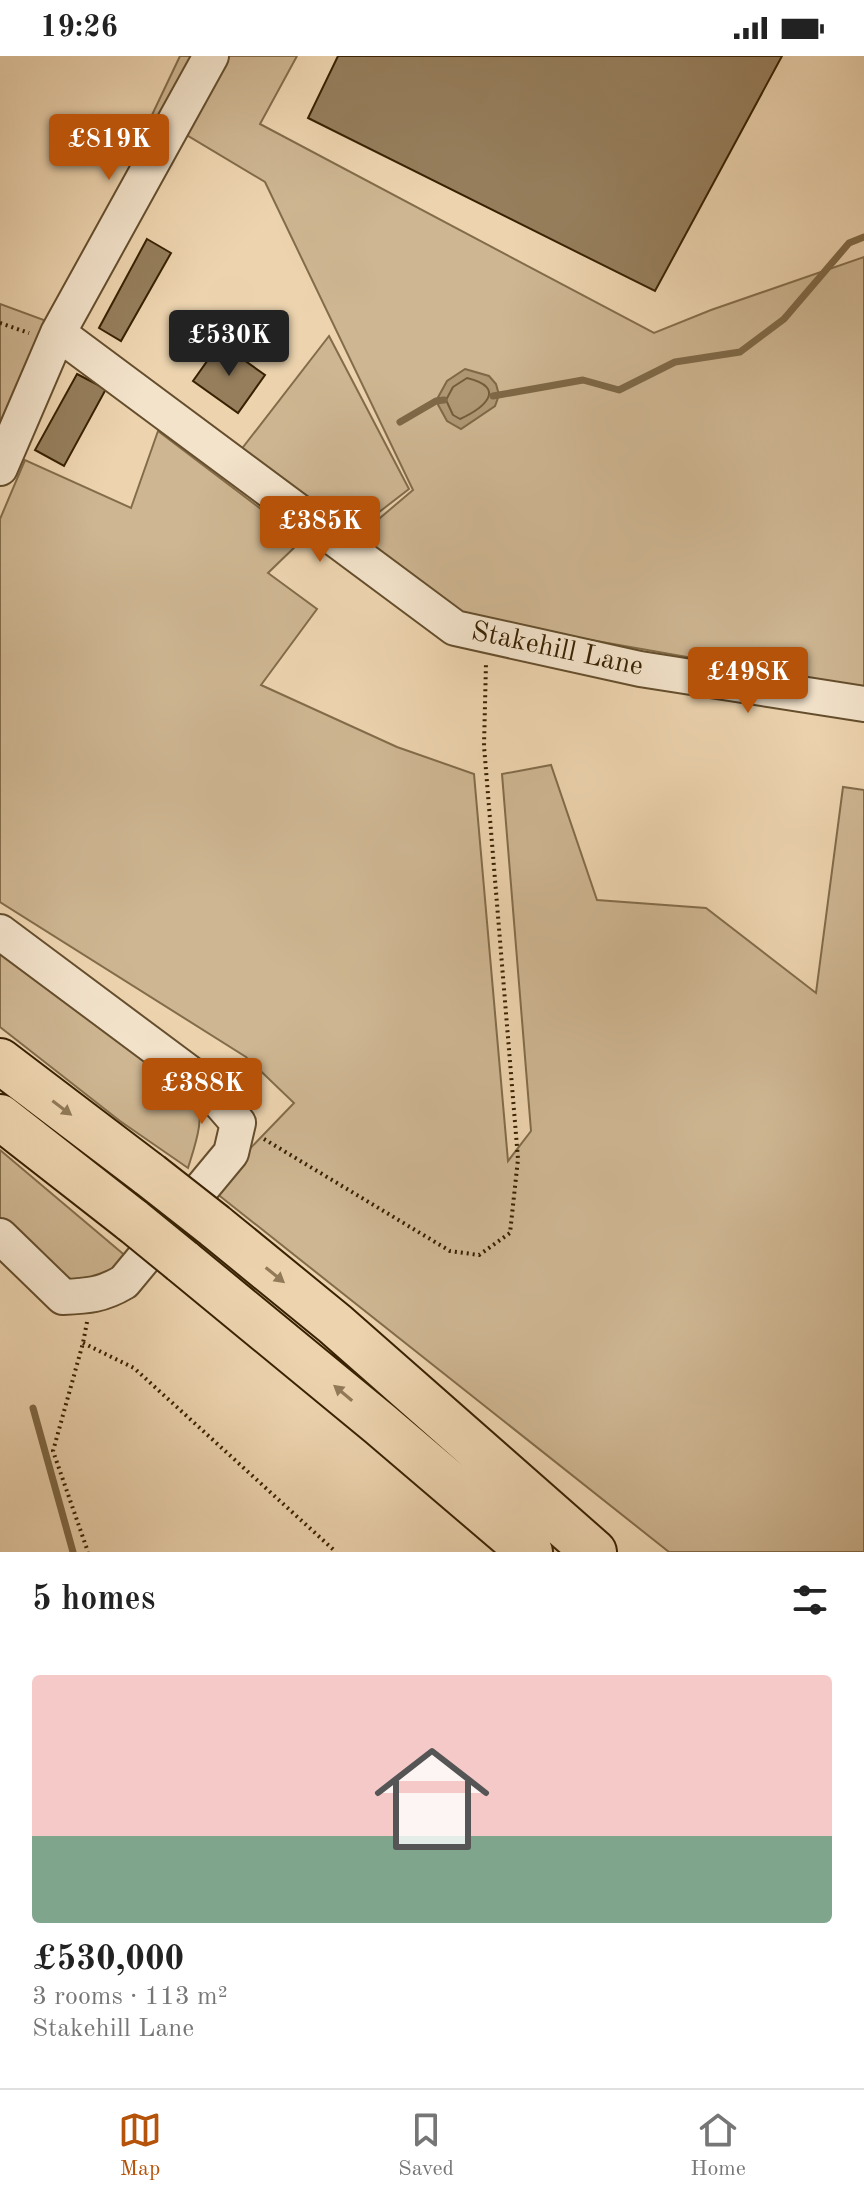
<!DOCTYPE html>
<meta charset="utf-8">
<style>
:root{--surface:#fff;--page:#f6f6f6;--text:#222;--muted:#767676;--line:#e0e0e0;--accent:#b45309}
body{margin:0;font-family:"Old Standard TT",serif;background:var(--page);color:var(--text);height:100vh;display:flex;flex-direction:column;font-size:30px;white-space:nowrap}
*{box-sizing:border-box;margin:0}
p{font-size:26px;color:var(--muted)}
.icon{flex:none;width:44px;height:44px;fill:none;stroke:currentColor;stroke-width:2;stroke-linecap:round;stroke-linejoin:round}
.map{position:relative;height:1496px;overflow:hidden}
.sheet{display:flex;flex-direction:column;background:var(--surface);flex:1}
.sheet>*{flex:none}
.price{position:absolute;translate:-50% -68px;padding:0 18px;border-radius:8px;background:var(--accent);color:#fff;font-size:26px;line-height:52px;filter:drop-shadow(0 2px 4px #0008)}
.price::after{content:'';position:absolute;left:50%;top:48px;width:24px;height:18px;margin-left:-12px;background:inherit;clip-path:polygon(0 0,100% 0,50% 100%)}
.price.current{background:#222;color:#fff}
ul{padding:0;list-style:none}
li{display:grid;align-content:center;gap:16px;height:424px;padding:0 32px}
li+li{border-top:2px solid var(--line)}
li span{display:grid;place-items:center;height:248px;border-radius:8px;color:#555}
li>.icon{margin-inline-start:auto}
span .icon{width:144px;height:144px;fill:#fffc;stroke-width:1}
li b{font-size:34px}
h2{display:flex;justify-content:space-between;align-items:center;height:96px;padding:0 32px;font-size:34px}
.status{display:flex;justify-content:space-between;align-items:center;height:56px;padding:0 40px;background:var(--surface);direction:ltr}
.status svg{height:22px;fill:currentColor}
.tab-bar{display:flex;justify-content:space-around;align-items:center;height:112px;border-top:2px solid var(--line);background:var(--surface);font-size:22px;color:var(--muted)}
.tab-bar a{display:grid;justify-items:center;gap:4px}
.tab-bar .current{color:var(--accent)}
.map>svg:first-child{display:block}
</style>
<div class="status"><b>19:26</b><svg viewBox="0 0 49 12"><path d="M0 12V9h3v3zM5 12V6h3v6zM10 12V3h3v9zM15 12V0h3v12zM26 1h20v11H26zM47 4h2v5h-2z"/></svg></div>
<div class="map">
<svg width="864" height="1496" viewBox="0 0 864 1496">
<rect width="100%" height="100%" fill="#edd4af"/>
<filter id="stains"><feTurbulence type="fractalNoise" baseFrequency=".0025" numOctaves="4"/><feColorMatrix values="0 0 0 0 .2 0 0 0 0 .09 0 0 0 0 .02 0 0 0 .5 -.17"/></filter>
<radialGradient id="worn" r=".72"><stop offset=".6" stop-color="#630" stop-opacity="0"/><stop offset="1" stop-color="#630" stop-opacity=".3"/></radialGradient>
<path fill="#ceb692" stroke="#836c4a" stroke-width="2" d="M180,0H297L260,68L654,277L711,254L864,201V632L454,560L354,484L413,434L265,126L168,68L151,61Z
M0,248L52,267L0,376Z
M329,280L409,433L348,480L237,399Z
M158,375L302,484L268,517L317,553L261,629L397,691L474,718L508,1105L531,1075L502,718L551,709L597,844L706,852L816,937L843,731L864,734V1496H669L211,1133L294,1047L246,1001L0,846V463L25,404L131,452Z
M0,892L196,1037C205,1063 196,1086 188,1112L120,1065L0,971Z
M0,1094L128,1202L97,1229L61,1226L0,1174Z"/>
<path fill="#af9774" stroke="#7f6846" stroke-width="2" d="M465,313L489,320L496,328L499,339L495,350L461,373L447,365L436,345L447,325Z"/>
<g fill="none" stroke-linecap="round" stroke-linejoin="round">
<path stroke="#745c3b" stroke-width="2" d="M467,322C508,332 484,352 460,363L453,359L446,344L453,331Z"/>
<path stroke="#7f6846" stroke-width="7" d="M493,340L583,324L619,334L675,306L740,296L784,263L849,187L864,181
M400,366L436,345L444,344
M33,1352L73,1496"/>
</g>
<path fill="#967e5c" stroke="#382102" stroke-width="2" d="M338,0H782L655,235L308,62Z
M147,183L171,197L121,285L99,272Z
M220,287L265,319L238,357L193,325Z
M77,318L106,333L64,410L35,394Z"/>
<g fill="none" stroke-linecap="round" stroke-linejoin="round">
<defs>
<path id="minor" d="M58,277L455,572L640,613L864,648
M0,412L58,277L211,0
M0,876L204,1028L238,1067L231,1097L124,1226C102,1239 88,1240 63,1241L0,1180"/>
<path id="highway" d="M0,1005L150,1119
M0,1061L133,1165
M215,1170L335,1268L594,1496
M182,1205L380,1368L530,1496"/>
</defs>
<use href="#minor" stroke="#654e2d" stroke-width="38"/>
<use href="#highway" stroke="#382102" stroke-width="48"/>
<path stroke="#382102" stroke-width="4" stroke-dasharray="2 4" stroke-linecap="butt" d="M0,267L29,277
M264,1083L450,1195L479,1199L510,1177L518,1103L484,690L486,607
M87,1266L83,1287L53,1395L88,1496
M83,1287L134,1312L336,1496"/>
<use href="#minor" stroke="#f3e3cb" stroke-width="34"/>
<use href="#highway" stroke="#edd4af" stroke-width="44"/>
<defs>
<path id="highway-bridge" d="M150,1119L215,1170
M133,1165L182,1205"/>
</defs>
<use href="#highway-bridge" stroke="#382102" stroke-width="48" stroke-linecap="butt"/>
<use href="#highway-bridge" stroke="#edd4af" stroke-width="44"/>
</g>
<defs><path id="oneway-solid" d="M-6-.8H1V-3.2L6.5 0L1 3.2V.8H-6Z" transform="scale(2)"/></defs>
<g fill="#927a58">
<use href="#oneway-solid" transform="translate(62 1052) rotate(37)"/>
<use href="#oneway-solid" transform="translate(275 1219) rotate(39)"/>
<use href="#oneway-solid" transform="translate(343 1337) rotate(-140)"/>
</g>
<g text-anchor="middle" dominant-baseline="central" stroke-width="6" stroke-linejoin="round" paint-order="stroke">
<g font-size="28" fill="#382102" stroke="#f3e3cb">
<text transform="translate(557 594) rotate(12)">Stakehill Lane</text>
</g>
</g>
<rect width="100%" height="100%" filter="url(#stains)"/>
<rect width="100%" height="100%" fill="url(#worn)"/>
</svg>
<b class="price" style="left:109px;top:126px">£819K</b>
<b class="price current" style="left:229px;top:322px">£530K</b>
<b class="price" style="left:320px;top:508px">£385K</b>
<b class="price" style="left:748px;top:659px">£498K</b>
<b class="price" style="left:202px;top:1070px">£388K</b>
</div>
<section class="sheet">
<h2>5 homes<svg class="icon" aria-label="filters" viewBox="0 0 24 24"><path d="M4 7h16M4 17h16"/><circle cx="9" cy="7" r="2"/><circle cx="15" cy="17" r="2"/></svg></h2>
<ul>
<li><span style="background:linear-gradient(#f6c9c9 65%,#7fa58c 0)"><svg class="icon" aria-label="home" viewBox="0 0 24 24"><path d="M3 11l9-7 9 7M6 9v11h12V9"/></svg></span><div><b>£530,000</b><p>3 rooms · 113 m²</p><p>Stakehill Lane</p></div></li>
</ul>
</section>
<nav class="tab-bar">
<a class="current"><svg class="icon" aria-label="map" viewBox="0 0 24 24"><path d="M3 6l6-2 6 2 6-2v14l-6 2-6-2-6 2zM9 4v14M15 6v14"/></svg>Map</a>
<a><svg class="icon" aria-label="saved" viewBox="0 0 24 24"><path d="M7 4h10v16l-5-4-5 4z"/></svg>Saved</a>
<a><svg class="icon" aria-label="home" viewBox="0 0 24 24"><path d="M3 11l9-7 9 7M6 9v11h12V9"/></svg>Home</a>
</nav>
